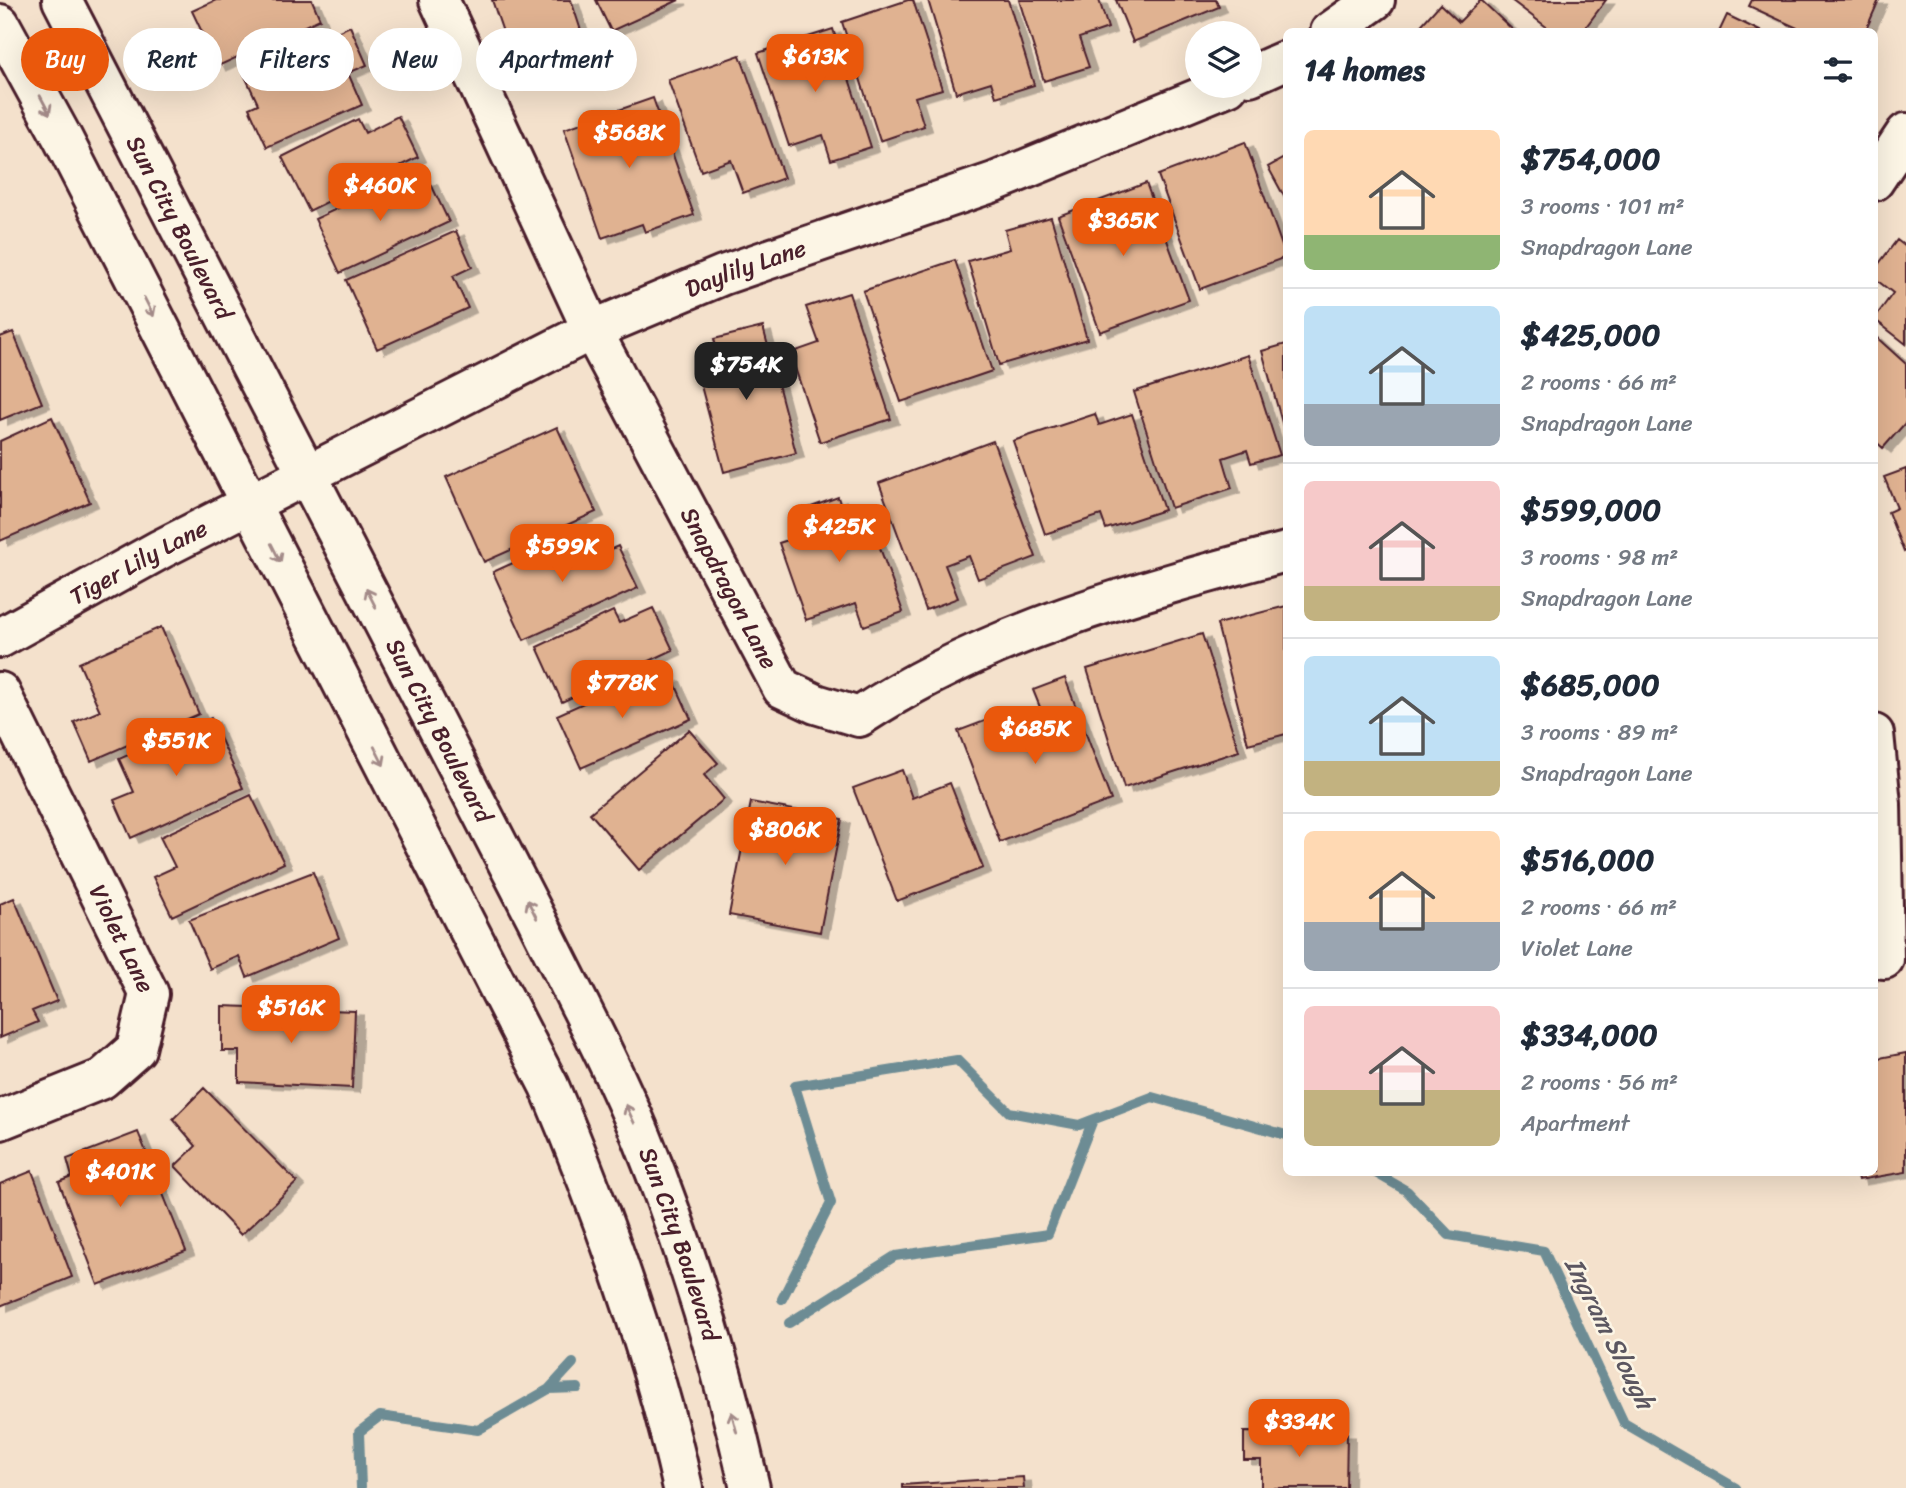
<!DOCTYPE html>
<meta charset="utf-8">
<style>
:root{--surface:#fff;--page:#f2f2f3;--text:#1f2937;--muted:#747a83;--line:#e0e1e3;--accent:#ea580c}
body{margin:0;font-family:Sriracha,sans-serif;background:var(--page);color:var(--text);height:100vh;display:flex;flex-direction:column;font-size:26px;white-space:nowrap}
*{box-sizing:border-box;margin:0}
p{font-size:23px;color:var(--muted)}
.icon{flex:none;width:38px;height:38px;fill:none;stroke:currentColor;stroke-width:2;stroke-linecap:round;stroke-linejoin:round}
.map{position:relative;flex:1;overflow:hidden}
.panel{position:absolute;left:1283px;top:28px;width:595px;height:1148px;display:flex;flex-direction:column;background:var(--surface);border-radius:10px;box-shadow:0 7px 28px #0002}
.panel>*{flex:none}
.hud{position:absolute;left:21px;top:28px;width:665px;height:63px;display:flex;gap:14px}
.controls{position:absolute;left:1185px;top:21px;display:grid;gap:14px}
.controls a{display:grid;place-items:center;width:77px;height:77px;border-radius:50%;background:var(--surface);box-shadow:0 7px 28px #0002;font-size:35px}
.price{position:absolute;translate:-50% -60px;padding:0 16px;border-radius:14px;background:var(--accent);color:#fff;font-size:23px;line-height:46px;filter:drop-shadow(0 2px 4px #0008)}
.price::after{content:'';position:absolute;left:50%;top:42px;width:21px;height:16px;margin-left:-10px;background:inherit;clip-path:polygon(0 0,100% 0,50% 100%)}
.price.active{background:#222;color:#fff}
ul{padding:0;list-style:none}
li{display:flex;align-items:center;gap:21px;height:175px;padding:0 21px}
li+li{border-top:2px solid var(--line)}
li span{display:grid;place-items:center;flex:none;width:196px;height:140px;border-radius:10px;color:#555}
li>.icon{margin-inline-start:auto}
span .icon{width:84px;height:84px;fill:#fffc;stroke-width:1}
li b{font-size:30px}
h2{display:flex;justify-content:space-between;align-items:center;height:84px;padding:0 21px;font-size:30px}
.tag{padding:0 24px;border-radius:32px;background:var(--surface);box-shadow:0 7px 28px #0002;font-size:24px;line-height:63px}
.tag.active{background:var(--accent);color:#fff}
.map>svg:first-child{display:block}
</style>
<div class="map">
<svg width="1906" height="1488" viewBox="0 0 1906 1488">
<defs>
<filter id="shadow"><feDropShadow dx="8" dy="4.5" stdDeviation="0" flood-color="#0004"/></filter>
</defs>
<rect width="100%" height="100%" fill="#f4e1cc"/>
<filter id="ink" filterUnits="userSpaceOnUse"><feTurbulence type="fractalNoise" baseFrequency=".0143" numOctaves="2"/><feDisplacementMap in="SourceGraphic" scale="14" xChannelSelector="R" yChannelSelector="G"/><feConvolveMatrix kernelMatrix="1 2 1 2 8 2 1 2 1" color-interpolation-filters="sRGB"/></filter>
<g filter="url(#ink)">
<g fill="none" stroke-linecap="round" stroke-linejoin="round">
<path stroke="#6d8c94" stroke-width="10" d="M1374,1172L1407,1191L1449,1235L1544,1251L1624,1423L1736,1488
M782,1299L831,1203L795,1086L957,1060L1009,1112L1079,1125L1152,1097L1286,1135
M789,1323L895,1256L1048,1234L1093,1120
M549,1389L578,1388
M361,1488L359,1432L380,1416L478,1430L549,1389L573,1363"/>
</g>
<path fill="#e0b291" stroke="#4a1f2b" stroke-width="2" filter="url(#shadow)" d="M216,0H312L320,19L218,66L192,11Z
M492,0H571L586,46L516,70Z
M596,0H679L611,31Z
M908,0H913L942,89L915,97L924,126L880,141L842,22Z
M928,0H1008L1034,85L996,97L991,82L956,93Z
M1019,0H1099L1108,28L1079,38L1089,67L1044,81Z
M1116,0H1216L1219,7L1133,42Z
M1481,0L1515,32H1415L1440,4L1459,22Z
M1511,0H1606L1582,32H1553Z
M1752,0H1879L1865,32H1806L1749,6Z
M1727,15L1762,32H1719Z
M350,26L367,65L348,73L362,105L267,147L249,108L258,104L244,74Z
M833,29L871,147L831,160L823,135L789,146L758,53Z
M740,55L784,178L743,193L731,160L701,171L668,80Z
M653,98L694,215L645,232L642,224L602,238L564,129Z
M398,116L418,157L309,211L282,157L358,119L365,133Z
M1245,142L1286,257L1200,289L1158,175Z
M1286,157V200L1268,167Z
M429,180L449,222L340,273L315,219L389,184L395,196Z
M1146,183L1189,300L1100,332L1058,216Z
M1051,217L1087,339L999,365L968,261L1010,249L1005,230Z
M456,231L472,267L453,276L468,308L377,349L346,280Z
M1897,240L1906,247V344L1874,319L1893,293L1874,278V270Z
M955,260L992,371L901,402L863,291Z
M849,293L891,419L820,442L790,353L819,343L806,307Z
M763,327L796,453L724,472L696,367L720,361L714,339Z
M13,332L42,403L0,420V337Z
M1874,335L1906,364V422L1883,448L1874,440Z
M1286,344V437L1262,351Z
M1248,355L1280,455L1251,463L1247,450L1223,458L1232,488L1171,508L1134,392Z
M1095,414L1099,425L1132,414L1164,510L1106,529L1101,515L1045,534L1013,441Z
M52,417L90,502L0,541V441Z
M557,427L596,512L484,562L446,477Z
M993,441L1036,557L978,579L969,556L945,565L958,598L926,610L879,483Z
M1906,469V551L1904,552L1888,512L1897,508L1884,477Z
M838,497L844,516L866,509L903,612L864,626L856,603L806,620L779,543L800,536L792,514Z
M579,533L591,558L618,546L638,588L524,640L493,572Z
M1286,606V734L1248,744L1217,624Z
M653,608L673,650L562,702L537,647L613,611L619,623Z
M161,627L199,714L91,761L74,722L100,711L79,663Z
M1202,634L1239,751L1124,788L1087,669Z
M672,677L691,719L581,768L557,715L632,681L637,692Z
M1065,678L1111,800L1000,842L958,731L1014,710L1024,736L1048,727L1033,690Z
M211,718L243,788L131,838L114,800L134,792L119,759Z
M689,730L718,763L704,775L724,799L639,870L590,813Z
M902,770L912,798L950,783L983,868L897,901L853,788Z
M251,795L284,863L172,916L153,877L175,867L160,837Z
M751,802L842,819L820,932L729,915Z
M313,872L339,938L247,977L239,956L210,969L189,920Z
M14,898L57,1001L32,1011L38,1022L0,1038V904Z
M222,1006L355,1011L352,1088L239,1082V1051H222Z
M1906,1053V1172L1858,1180L1856,1172H1874V1059Z
M204,1088L297,1182L241,1235L175,1166L196,1146L173,1119Z
M138,1132L186,1251L98,1285L59,1182L72,1177L67,1159Z
M32,1171L72,1277L0,1306V1184Z
M1244,1432L1347,1433L1346,1488H1237H1261V1460H1244Z
M1023,1477L1024,1488H902V1485Z"/>
<g fill="none" stroke-linecap="round" stroke-linejoin="round">
<defs>
<g id="street">
<path id="s1" d="M439,0L592,330L782,688L816,704L859,717C987,632 1139,591 1286,552"/>
<path d="M1330,32L1375,0"/>
<path d="M1250,76L1286,60"/>
<path d="M1874,181L1906,133"/>
<path id="s2" d="M0,638L161,549L592,330L723,275L994,182L1228,86"/>
<path id="s3" d="M0,692L149,994L136,1049L102,1079L0,1120"/>
<path d="M1874,734L1881,804L1884,959"/>
</g>
<g id="secondary">
<path id="s4" d="M62,0L536,918C572,991 611,1063 642,1138C688,1252 723,1369 750,1488"/>
<path d="M0,24L63,139L549,1086C604,1216 652,1350 683,1488"/>
</g>
</defs>
<use href="#street" stroke="#4a1f2b" stroke-width="44"/>
<use href="#secondary" stroke="#4a1f2b" stroke-width="44"/>
<use href="#street" stroke="#fcf5e5" stroke-width="38"/>
<use href="#secondary" stroke="#fcf5e5" stroke-width="38"/>
</g>
<defs><path id="oneway-shaft" d="M-6 0H5M1.5-3L5.5 0L1.5 3" fill="none" stroke-width="1.6" stroke-linecap="round" stroke-linejoin="round" transform="scale(1.75)"/></defs>
<g stroke="#a38a88">
<use href="#oneway-shaft" transform="translate(45 105) rotate(62)"/>
<use href="#oneway-shaft" transform="translate(149 307) rotate(63)"/>
<use href="#oneway-shaft" transform="translate(276 553) rotate(63)"/>
<use href="#oneway-shaft" transform="translate(371 598) rotate(-117)"/>
<use href="#oneway-shaft" transform="translate(379 756) rotate(63)"/>
<use href="#oneway-shaft" transform="translate(532 909) rotate(-117)"/>
<use href="#oneway-shaft" transform="translate(630 1114) rotate(-115)"/>
<use href="#oneway-shaft" transform="translate(734 1422) rotate(-105)"/>
</g>
</g>
<g text-anchor="middle" dominant-baseline="central" stroke-width="5" stroke-linejoin="round" paint-order="stroke">
<g font-size="24" fill="#4a1f2b" stroke="#fcf5e5">
<text stroke="none"><textPath href="#s4" startOffset="256">Sun City Boulevard</textPath></text>
<text stroke="none"><textPath href="#s2" startOffset="833">Daylily Lane</textPath></text>
<text stroke="none"><textPath href="#s2" startOffset="158">Tiger Lily Lane</textPath></text>
<text stroke="none"><textPath href="#s1" startOffset="656">Snapdragon Lane</textPath></text>
<text stroke="none"><textPath href="#s4" startOffset="822">Sun City Boulevard</textPath></text>
<text stroke="none"><textPath href="#s3" startOffset="275">Violet Lane</textPath></text>
<text stroke="none"><textPath href="#s4" startOffset="1390">Sun City Boulevard</textPath></text>
</g>
<g font-size="26" font-style="italic" fill="#5b5660" stroke="#fcf5e5">
<text transform="translate(1610 1333) rotate(63)">Ingram Slough</text>
</g>
</g>
</svg>
<div class="controls">
<a><svg class="icon" aria-label="layers" viewBox="0 0 24 24"><path d="M12 4l9 5-9 5-9-5zM3 14l9 5 9-5"/></svg></a>
</div>
<b class="price" style="left:815px;top:94px">$613K</b>
<b class="price" style="left:629px;top:170px">$568K</b>
<b class="price" style="left:380px;top:223px">$460K</b>
<b class="price" style="left:1123px;top:258px">$365K</b>
<b class="price active" style="left:746px;top:402px">$754K</b>
<b class="price" style="left:839px;top:564px">$425K</b>
<b class="price" style="left:562px;top:584px">$599K</b>
<b class="price" style="left:622px;top:720px">$778K</b>
<b class="price" style="left:1035px;top:766px">$685K</b>
<b class="price" style="left:176px;top:778px">$551K</b>
<b class="price" style="left:785px;top:867px">$806K</b>
<b class="price" style="left:291px;top:1045px">$516K</b>
<b class="price" style="left:120px;top:1209px">$401K</b>
<b class="price" style="left:1299px;top:1459px">$334K</b>
<div class="hud">
<a class="tag active">Buy</a>
<a class="tag">Rent</a>
<a class="tag">Filters</a>
<a class="tag">New</a>
<a class="tag">Apartment</a>
</div>
<section class="panel">
<h2>14 homes<svg class="icon" aria-label="filters" viewBox="0 0 24 24"><path d="M4 7h16M4 17h16"/><circle cx="9" cy="7" r="2"/><circle cx="15" cy="17" r="2"/></svg></h2>
<ul>
<li><span style="background:linear-gradient(#ffd9b3 75%,#8fb573 0)"><svg class="icon" aria-label="home" viewBox="0 0 24 24"><path d="M3 11l9-7 9 7M6 9v11h12V9"/></svg></span><div><b>$754,000</b><p>3 rooms · 101 m²</p><p>Snapdragon Lane</p></div></li>
<li><span style="background:linear-gradient(#bfe0f5 70%,#9aa5b1 0)"><svg class="icon" aria-label="home" viewBox="0 0 24 24"><path d="M3 11l9-7 9 7M6 9v11h12V9"/></svg></span><div><b>$425,000</b><p>2 rooms · 66 m²</p><p>Snapdragon Lane</p></div></li>
<li><span style="background:linear-gradient(#f6c9c9 75%,#c2b280 0)"><svg class="icon" aria-label="home" viewBox="0 0 24 24"><path d="M3 11l9-7 9 7M6 9v11h12V9"/></svg></span><div><b>$599,000</b><p>3 rooms · 98 m²</p><p>Snapdragon Lane</p></div></li>
<li><span style="background:linear-gradient(#bfe0f5 75%,#c2b280 0)"><svg class="icon" aria-label="home" viewBox="0 0 24 24"><path d="M3 11l9-7 9 7M6 9v11h12V9"/></svg></span><div><b>$685,000</b><p>3 rooms · 89 m²</p><p>Snapdragon Lane</p></div></li>
<li><span style="background:linear-gradient(#ffd9b3 65%,#9aa5b1 0)"><svg class="icon" aria-label="home" viewBox="0 0 24 24"><path d="M3 11l9-7 9 7M6 9v11h12V9"/></svg></span><div><b>$516,000</b><p>2 rooms · 66 m²</p><p>Violet Lane</p></div></li>
<li><span style="background:linear-gradient(#f6c9c9 60%,#c2b280 0)"><svg class="icon" aria-label="home" viewBox="0 0 24 24"><path d="M3 11l9-7 9 7M6 9v11h12V9"/></svg></span><div><b>$334,000</b><p>2 rooms · 56 m²</p><p>Apartment</p></div></li>
</ul>
</section>
</div>
